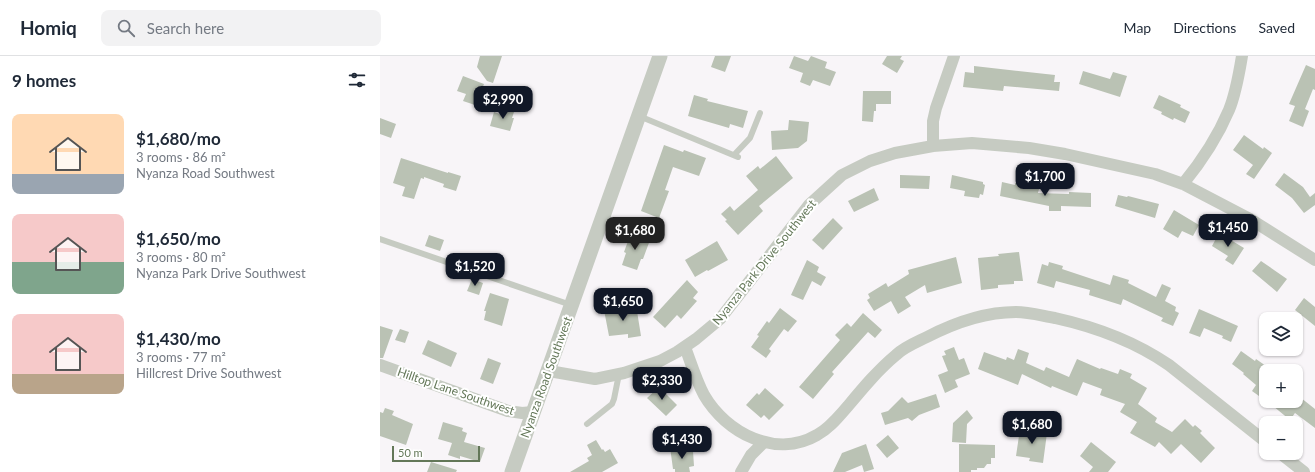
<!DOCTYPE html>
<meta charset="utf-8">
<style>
:root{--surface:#fff;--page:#f2f2f3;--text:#1f2937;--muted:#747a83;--line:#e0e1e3;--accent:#111827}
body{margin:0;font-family:Lato,sans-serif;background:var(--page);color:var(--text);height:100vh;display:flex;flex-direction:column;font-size:15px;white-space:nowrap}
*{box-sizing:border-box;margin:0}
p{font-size:13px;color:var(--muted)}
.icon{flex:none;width:22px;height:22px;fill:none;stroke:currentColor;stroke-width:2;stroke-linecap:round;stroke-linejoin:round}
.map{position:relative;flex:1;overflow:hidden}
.sheet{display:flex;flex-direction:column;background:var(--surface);width:380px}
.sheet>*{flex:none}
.controls{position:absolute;left:879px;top:256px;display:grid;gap:8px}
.controls a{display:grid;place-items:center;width:44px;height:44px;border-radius:8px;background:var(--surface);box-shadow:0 1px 3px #0004;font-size:20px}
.scale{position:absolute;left:12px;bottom:10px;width:88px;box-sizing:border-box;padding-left:4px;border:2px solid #637758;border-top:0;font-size:11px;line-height:14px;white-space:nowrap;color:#637758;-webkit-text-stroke:3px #fff;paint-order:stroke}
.price{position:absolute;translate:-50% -34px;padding:0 9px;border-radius:8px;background:var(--accent);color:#fff;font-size:13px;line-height:26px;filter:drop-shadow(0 1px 2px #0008)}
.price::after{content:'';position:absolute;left:50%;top:24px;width:12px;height:9px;margin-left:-6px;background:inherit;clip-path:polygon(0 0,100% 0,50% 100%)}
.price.current{background:#222;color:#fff}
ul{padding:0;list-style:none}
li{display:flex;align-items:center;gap:12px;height:100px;padding:0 12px}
li span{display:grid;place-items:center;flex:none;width:112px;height:80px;border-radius:8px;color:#555}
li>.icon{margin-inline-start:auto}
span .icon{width:48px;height:48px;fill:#fffc;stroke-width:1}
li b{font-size:17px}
h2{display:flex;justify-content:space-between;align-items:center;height:48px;padding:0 12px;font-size:17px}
header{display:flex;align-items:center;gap:24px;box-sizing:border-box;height:56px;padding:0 20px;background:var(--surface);border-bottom:1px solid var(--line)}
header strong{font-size:19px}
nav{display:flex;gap:22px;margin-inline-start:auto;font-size:14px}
.search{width:280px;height:36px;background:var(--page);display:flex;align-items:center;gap:10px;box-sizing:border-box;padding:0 14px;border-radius:8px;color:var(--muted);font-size:15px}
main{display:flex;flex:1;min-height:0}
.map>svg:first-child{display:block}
</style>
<header>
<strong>Homiq</strong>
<div class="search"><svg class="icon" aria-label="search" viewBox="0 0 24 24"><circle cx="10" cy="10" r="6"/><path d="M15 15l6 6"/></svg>Search here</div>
<nav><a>Map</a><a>Directions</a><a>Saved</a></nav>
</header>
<main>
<section class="sheet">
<h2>9 homes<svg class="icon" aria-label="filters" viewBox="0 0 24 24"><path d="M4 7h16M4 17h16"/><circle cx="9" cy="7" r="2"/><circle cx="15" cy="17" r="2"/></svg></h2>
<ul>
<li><span style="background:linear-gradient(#ffd9b3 75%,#9aa5b1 0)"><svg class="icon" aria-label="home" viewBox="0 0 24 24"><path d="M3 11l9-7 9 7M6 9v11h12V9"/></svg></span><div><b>$1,680/mo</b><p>3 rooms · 86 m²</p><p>Nyanza Road Southwest</p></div></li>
<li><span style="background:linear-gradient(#f6c9c9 60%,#7fa58c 0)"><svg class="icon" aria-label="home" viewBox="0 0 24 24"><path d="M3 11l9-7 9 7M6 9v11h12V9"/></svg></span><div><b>$1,650/mo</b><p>3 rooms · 80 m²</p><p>Nyanza Park Drive Southwest</p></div></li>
<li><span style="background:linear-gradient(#f6c9c9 75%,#b9a48a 0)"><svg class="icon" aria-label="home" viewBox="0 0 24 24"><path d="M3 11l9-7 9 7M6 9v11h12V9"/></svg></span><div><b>$1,430/mo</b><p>3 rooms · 77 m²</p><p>Hillcrest Drive Southwest</p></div></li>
</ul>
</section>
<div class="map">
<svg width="935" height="416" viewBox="0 0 935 416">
<rect width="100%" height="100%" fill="#f8f5f8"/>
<path fill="#bac2b4" d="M100,0H122L113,27L107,25L97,11Z
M335,0H351L345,16L331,11Z
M414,0L428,5L431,0L447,6L445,12L456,16L450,30L433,24L430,30L420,26L423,17L409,12Z
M507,0H522L520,3L524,5L517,17L502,8Z
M926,9L935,13V34L933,33L925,53L929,55L923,71L909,65L915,50L909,48Z
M594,10L675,19L674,26H680L679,35L624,30L623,35L583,31L585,16L594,17Z
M703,15L730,23L733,16L747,20L740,41L699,28Z
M83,20L104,28L95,49L83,45L86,38L77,35Z
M483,35H511V48H496V55H494L493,66L482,65Z
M314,39L328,43L327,45L368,55L363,72L350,68L349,72L308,60Z
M779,39L801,49L800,51L810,56L805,67L794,62L793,64L781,58L782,56L773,52Z
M124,53L134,56L132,62H134L130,75L110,70L114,56L123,59Z
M0,62L16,68L11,82L0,78Z
M409,64L429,66L427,85L418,92L392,94L391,75L408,74Z
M864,79L883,93L884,91L892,97L874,123L866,118L873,109L853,94Z
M284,89L303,96L304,94L326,102L319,120L293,111L285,134L289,135L279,162L261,155Z
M396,100L413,122L379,150L383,155L358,179L345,165L347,164L341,158L350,150L354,155L378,134L366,120L378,110L380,113Z
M21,102L68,117V116L81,120L76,135L63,131L64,128L44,121V123L41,122L34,143L22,140L25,131L13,127Z
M904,117L923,131L930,141L935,137V149L924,157L912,142L895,129Z
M520,119L550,120L549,133L520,132Z
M572,119L603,126V128L605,129L603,139L600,138L599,142L584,140L585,135L570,132Z
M622,126L635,129V127L649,129V131L659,133L658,137L689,138V136L711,137V151L681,150V155H669V150L620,140Z
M494,132L499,144L474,156L468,145Z
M738,139L747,141L748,140L779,148L775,162L735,150Z
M794,154L819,169L813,180L802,175L798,182L783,173Z
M453,162L463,172L443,194L432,184Z
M251,177L270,184L263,203H261L257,214L242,209L246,197L244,196Z
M839,177L864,192L853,209L845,204L848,200L832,190Z
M49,179L64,184L60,195L45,190Z
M337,185L348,204L328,215L327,214L315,221L305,204Z
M639,196L643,225H634V228L618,229V232L601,234L598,202L619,200L618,198Z
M576,201L582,227L547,237L545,229L525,241L531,250L518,258L511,245L494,255L487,244L490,242L488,238L506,227L508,231L529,218L528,214Z
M427,204L439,211L437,216L446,221L441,230L432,225L423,244L411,239Z
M881,205L907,223L897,236L872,215Z
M669,206L683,210L682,213L730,229L733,219L749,224L748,227L776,241L782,228L791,232L785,245L796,251L795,255L799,257L793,270L781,265L783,262L743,243L741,249L709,239L710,234L676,225L674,232L657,227L662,208L668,210Z
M92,223L103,227L99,239L87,235Z
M307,224L318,236L313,242L317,245L301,263L297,259L285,272L273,261Z
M110,237L129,243L122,270L104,264L106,255H104Z
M924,242L935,251V270L915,254Z
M256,249L261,280L248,282V278L229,280L224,254Z
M400,252L417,265L408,276L404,273L389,293L391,295L386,302L371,291L379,280L377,279L387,265L389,267Z
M819,253L858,270L851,286L842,282L843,280L824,272L820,281L809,277Z
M483,257L502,274L495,282L488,276L452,316L454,318L433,343L419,331L460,284L455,279L467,267L471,271Z
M0,270L13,274L3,302H0Z
M20,273L29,276L25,287L15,284Z
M48,284L77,297L71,311L42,298Z
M574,291L579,304L584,302L590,318L575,324L578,331L565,337L558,319L568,315L562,300L566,299L564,295Z
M638,293L649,297L646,307L664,315L666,311L689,321L697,303L720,313L721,312L738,318L740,313L752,318L750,322L767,332L758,348L777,362L775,366L792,376L805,363L813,371L815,369L822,375L820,377L835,392L821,407L801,388L791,398L779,386L775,391L750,377L757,366L740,356L745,348L720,339L722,333L703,326L697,340L672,330L671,332L642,318L638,329L598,313L604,296L626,304L627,301L634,304Z
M861,295L875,305L876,303L886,310L885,313L888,315H886V345L872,335L876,329L863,318L864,317L852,308Z
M108,302L121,307L113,328L100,323Z
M279,331L297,349L286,360L267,342Z
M385,332L404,349L389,364L384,359L381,362L366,349L377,337L379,339Z
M556,338L560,351L539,359L532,365L528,362L505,369L501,357L508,355L522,341L528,347Z
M916,338L935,353V372L915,357L910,364L887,345H916Z
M5,352L14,355L12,359L33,368L26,389L0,380V356L3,357Z
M587,354L593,362L587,368L586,387L572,386L573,367Z
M63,366L83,372L82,375L87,377L84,386L105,392L100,406L80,400V403L68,399L72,387L58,383Z
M640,373L667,377L663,407L649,405L650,402L636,400Z
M508,379L519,392L507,402L496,389Z
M216,384L222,394L223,393L225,396L230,393L238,407L222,416H190L209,405L207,402L212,399L207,389Z
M711,386L736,406L728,416H709L713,411L700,400Z
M486,388L494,413L484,416L482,409L465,416H453L462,397Z
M579,388L615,389V402H611V408H607L604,412H597V414H591V416H579Z
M300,389L301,396L313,395L314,410L309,411L310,416H295V413H293L290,391Z
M51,406L77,414L76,416H47Z"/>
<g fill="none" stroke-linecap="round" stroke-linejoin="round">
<path stroke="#c6cbc2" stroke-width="6" d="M259,60L358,101
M354,99L370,82L380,57
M0,183L191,249
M207,368L232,348L234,343L239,318"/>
<path stroke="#c6cbc2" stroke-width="12" d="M553,90V65L556,52L574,0
M803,128C821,106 838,80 849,54C856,37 859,18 862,0
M305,291C311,307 316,324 324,339C346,377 396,403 437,379C450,372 459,360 468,350C483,332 498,314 516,299C524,291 537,286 547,281C574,267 606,256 636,256C649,256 663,260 675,262C716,271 754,285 789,309L886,386
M0,309L128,355L142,357L153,356
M169,315L215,323L244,317L280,305L297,296L316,283L340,263L429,149L462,119L490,105L515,97L553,90L592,87L649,92L685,98L775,118L803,128L870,163L935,204
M900,397L924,416
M361,416L371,399L384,386"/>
<path stroke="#c6cbc2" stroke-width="15" d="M132,416L280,0"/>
</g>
<g text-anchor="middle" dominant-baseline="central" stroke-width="4" stroke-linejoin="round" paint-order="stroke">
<g font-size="12" fill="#637758" stroke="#fff">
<text transform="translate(384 206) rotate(-51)">Nyanza Park Drive Southwest</text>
<text transform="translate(166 321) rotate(-70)">Nyanza Road Southwest</text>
<text transform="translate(76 335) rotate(19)">Hilltop Lane Southwest</text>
</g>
</g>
</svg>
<div class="controls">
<a><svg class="icon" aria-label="layers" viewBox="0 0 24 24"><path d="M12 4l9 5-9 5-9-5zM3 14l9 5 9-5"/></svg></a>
<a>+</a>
<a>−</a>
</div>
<div class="scale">50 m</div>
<b class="price" style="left:123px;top:64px">$2,990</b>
<b class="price" style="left:665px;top:141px">$1,700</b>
<b class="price" style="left:848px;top:192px">$1,450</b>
<b class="price current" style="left:255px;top:195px">$1,680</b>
<b class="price" style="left:95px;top:231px">$1,520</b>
<b class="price" style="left:243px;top:266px">$1,650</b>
<b class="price" style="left:282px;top:345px">$2,330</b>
<b class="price" style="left:652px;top:389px">$1,680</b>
<b class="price" style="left:302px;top:404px">$1,430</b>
</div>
</main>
